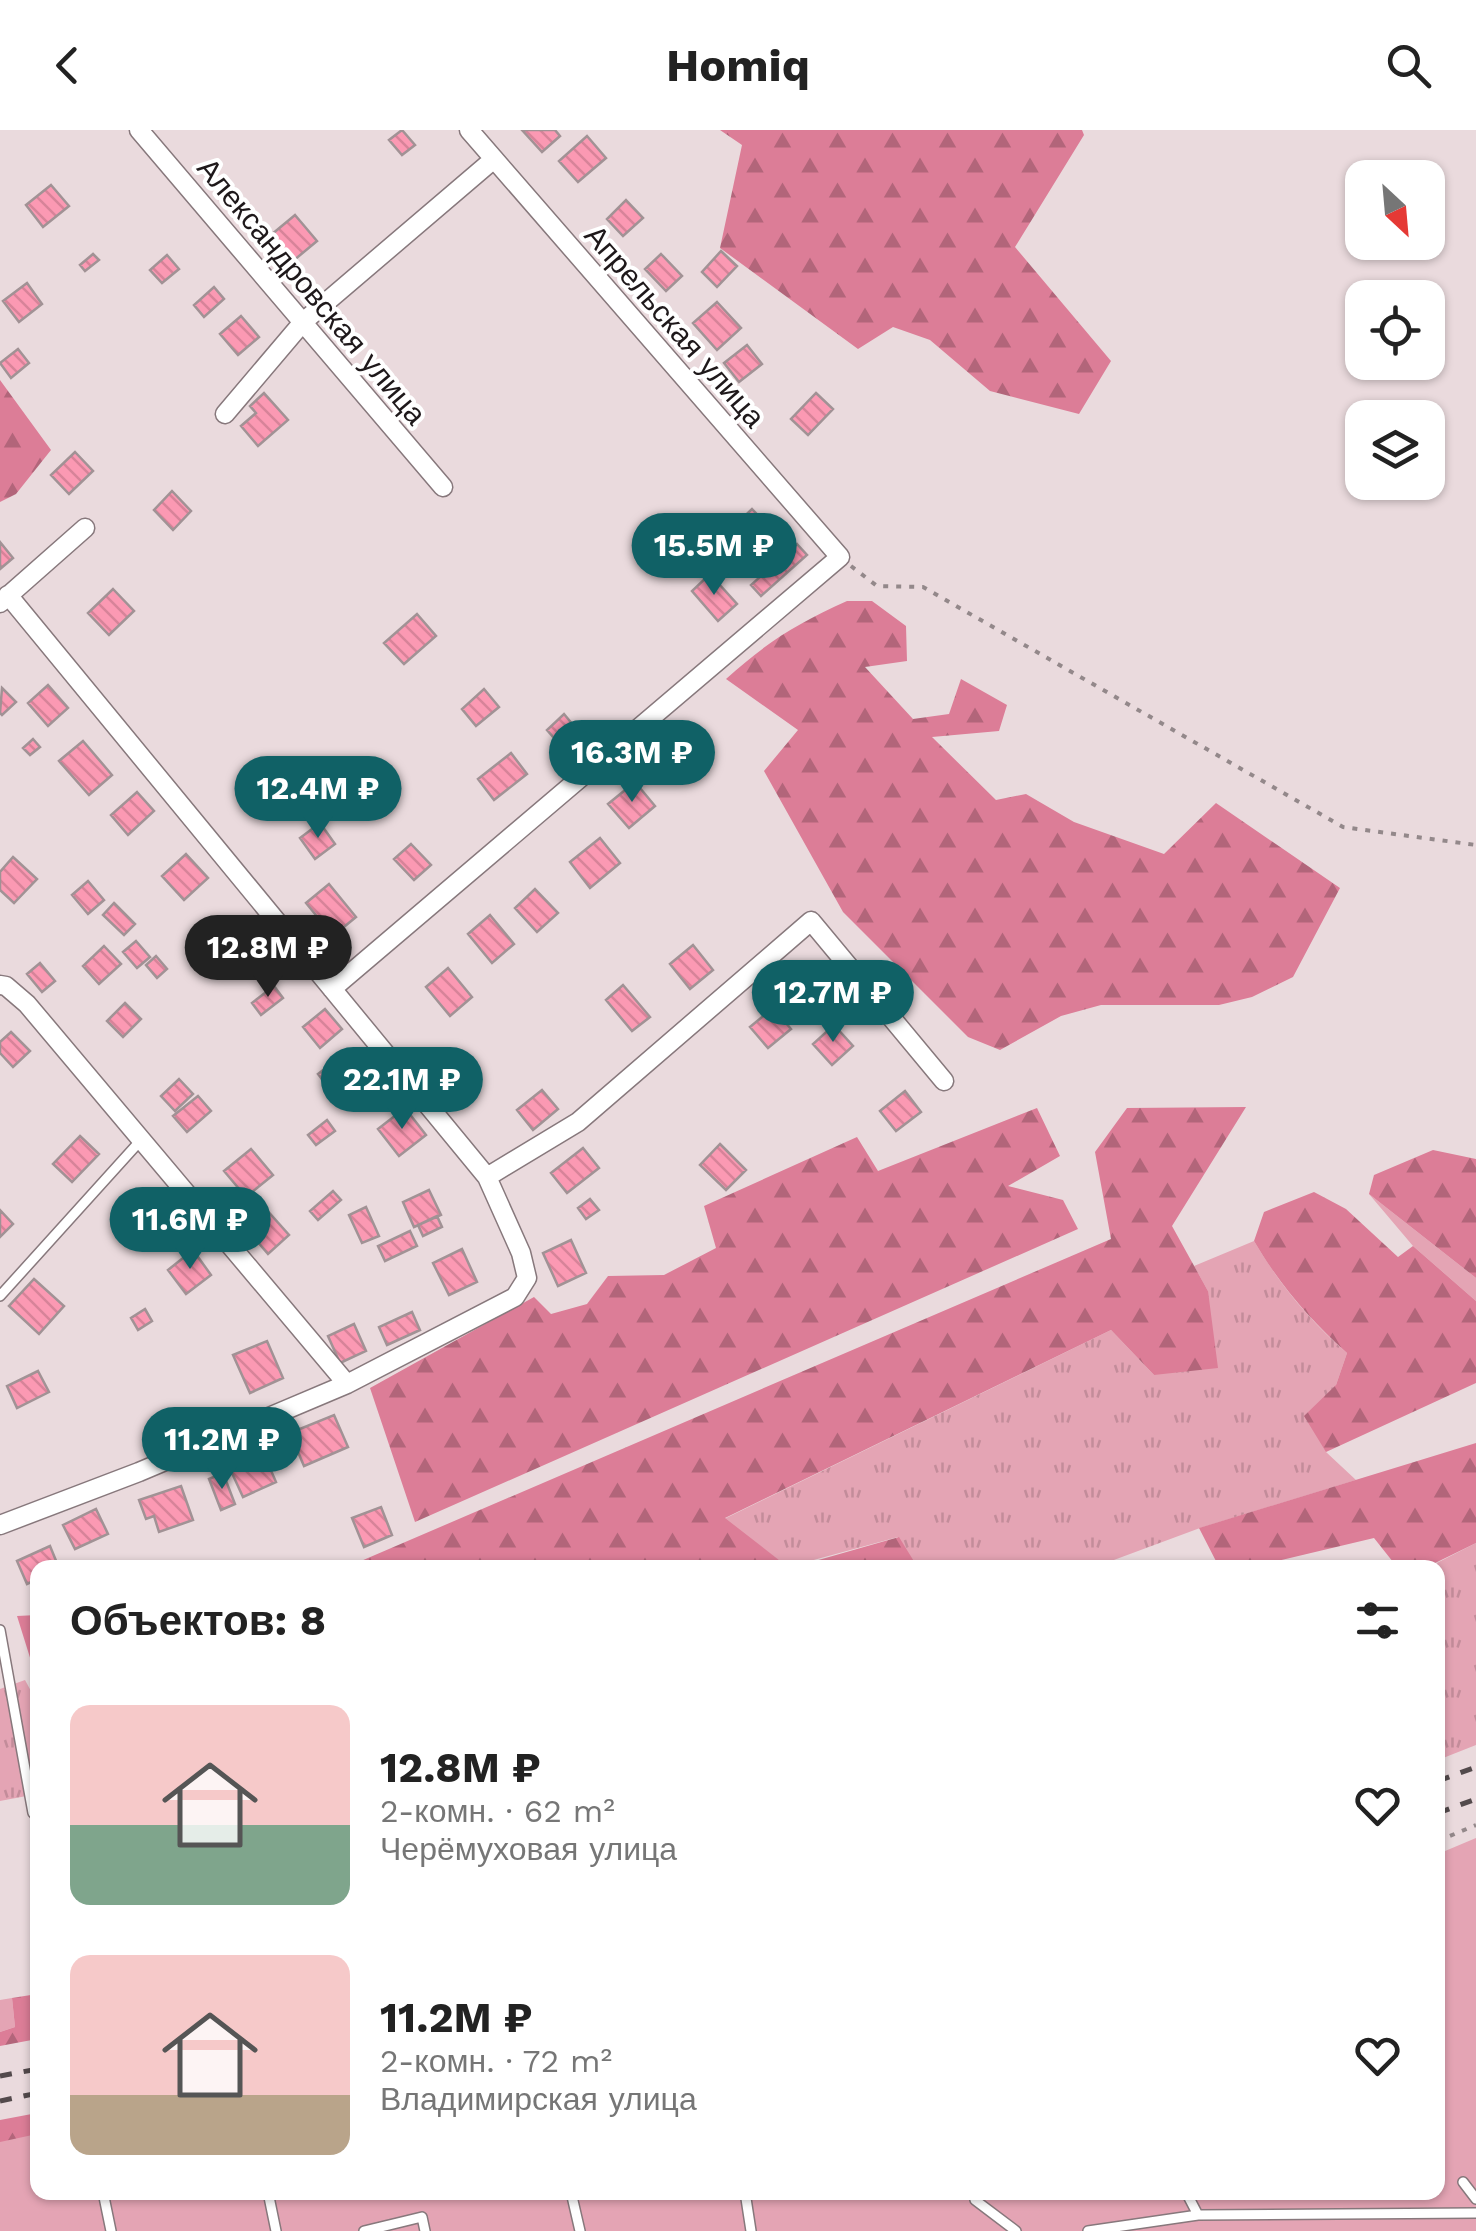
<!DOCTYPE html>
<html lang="ru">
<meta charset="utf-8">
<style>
:root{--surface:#fff;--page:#f6f6f6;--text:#222;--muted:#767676;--accent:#106166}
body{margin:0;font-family:"Work Sans",sans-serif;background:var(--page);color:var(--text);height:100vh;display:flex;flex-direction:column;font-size:38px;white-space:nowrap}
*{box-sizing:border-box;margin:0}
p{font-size:32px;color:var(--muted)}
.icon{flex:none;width:55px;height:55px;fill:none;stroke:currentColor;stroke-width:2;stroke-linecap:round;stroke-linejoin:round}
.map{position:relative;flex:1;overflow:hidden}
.sheet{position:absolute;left:30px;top:1430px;width:1415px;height:640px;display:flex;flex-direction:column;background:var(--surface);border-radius:20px;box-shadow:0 2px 8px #0004}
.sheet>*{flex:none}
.needle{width:65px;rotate:154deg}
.fabs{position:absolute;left:1345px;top:30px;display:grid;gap:20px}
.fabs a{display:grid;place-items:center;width:100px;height:100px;border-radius:20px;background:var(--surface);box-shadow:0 2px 8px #0004;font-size:50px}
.price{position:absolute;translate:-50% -85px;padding:0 22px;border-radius:35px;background:var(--accent);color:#fff;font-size:32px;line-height:65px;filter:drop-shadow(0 2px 5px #0008)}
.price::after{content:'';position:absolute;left:50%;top:60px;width:30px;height:22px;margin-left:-15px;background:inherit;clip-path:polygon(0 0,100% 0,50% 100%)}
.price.selected{background:#222;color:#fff}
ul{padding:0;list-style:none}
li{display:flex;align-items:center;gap:30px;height:250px;padding:0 40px}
li span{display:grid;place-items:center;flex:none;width:280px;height:200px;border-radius:20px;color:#555}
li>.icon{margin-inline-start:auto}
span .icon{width:120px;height:120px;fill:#fffc;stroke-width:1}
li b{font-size:42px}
h2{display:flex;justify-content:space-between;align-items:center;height:120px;padding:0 40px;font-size:42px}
header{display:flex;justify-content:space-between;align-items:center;height:130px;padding:0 40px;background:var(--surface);font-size:45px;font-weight:700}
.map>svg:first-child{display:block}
</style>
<header><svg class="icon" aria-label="back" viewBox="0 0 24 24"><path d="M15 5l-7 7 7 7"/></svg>Homiq<svg class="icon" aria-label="search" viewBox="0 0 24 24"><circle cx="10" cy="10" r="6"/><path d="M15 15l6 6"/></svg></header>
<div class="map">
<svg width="1476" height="2101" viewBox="0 0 1476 2101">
<defs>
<pattern id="grass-tufts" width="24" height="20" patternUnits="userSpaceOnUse" patternTransform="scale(2.5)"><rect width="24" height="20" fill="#e4a4b4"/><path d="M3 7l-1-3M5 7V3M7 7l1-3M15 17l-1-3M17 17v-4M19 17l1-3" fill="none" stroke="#c38c9a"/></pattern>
<pattern id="forest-firs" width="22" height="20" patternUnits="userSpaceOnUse" patternTransform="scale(2.5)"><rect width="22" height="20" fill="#dc7d97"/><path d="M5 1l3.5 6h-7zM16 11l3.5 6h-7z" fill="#b2657a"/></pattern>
<pattern id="building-back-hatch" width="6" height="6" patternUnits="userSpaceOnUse" patternTransform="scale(2.5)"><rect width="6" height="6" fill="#fb99b3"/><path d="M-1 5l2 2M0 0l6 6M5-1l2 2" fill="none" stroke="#d78399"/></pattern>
</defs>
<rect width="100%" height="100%" fill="#eadadd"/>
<path fill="url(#grass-tufts)" d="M1369,1064L1476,1148V1171L1413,1116Z
M1254,1111C1280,1155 1309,1190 1347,1223L1336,1255L1326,1322L1356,1350L1200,1398L1095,1437H911L914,1433L898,1407L788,1437L724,1389L1111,1200L1154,1245L1208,1161L1194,1136Z
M1476,1413V1615L1438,1630V1578L1443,1576L1438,1562V1438H1427Z
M25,1550L38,1574L37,1664L0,1671V1559Z
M12,1868L15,1897L0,1902V1870Z"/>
<path fill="url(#forest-firs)" d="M720,0H1082L1084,5L1015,117L1111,231L1079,284L990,261L930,210L893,197L858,219L720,118L742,15Z
M0,250L51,320L16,364L0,372Z
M847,471H872L906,496L907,531L865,537L913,589L949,584L961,549L1007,575L999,601L932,607L996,670L1026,664L1074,692L1164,724L1216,673L1340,758L1293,847L1252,867L1219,875H1101L1061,886L1000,920L968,907L843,782L764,641L798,600L726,549C767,512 796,494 847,471Z
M1246,977L1172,1096L1208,1161L1218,1238L1154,1245L1111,1200L725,1388L788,1437H347L1111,1109L1095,1022L1127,978Z
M1037,978L1060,1026L1008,1056L1063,1070L1078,1099L415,1392L370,1258L534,1167L551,1184L587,1174L608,1146L664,1145L716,1118L704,1076L857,1007L878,1041Z
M1433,1020L1476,1029V1148L1369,1064L1374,1045Z
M1314,1062L1346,1079L1398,1127L1413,1116L1476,1171V1253L1326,1322L1304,1286L1336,1255L1347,1223C1309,1189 1280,1155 1254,1111L1264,1082Z
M1476,1313V1413L1427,1437H1397L1374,1408L1252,1437H1219L1199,1398Z
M899,1407L915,1433L911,1437H794Z
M37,1485H38L37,1550L17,1486Z
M37,1864V1909L0,1916V1902L15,1897L12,1868Z
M37,1983V2022L0,2029V1990Z"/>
<path fill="#e4a4b4" d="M1476,1708V2101H0V2012L37,2004L38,2062H1438V1724Z"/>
<path fill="url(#building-back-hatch)" stroke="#a19295" stroke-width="2.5" d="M402,0L415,15L402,25L389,10Z
M522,0H555L560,6L542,22Z
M587,6L606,28L578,52L559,31Z
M51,55L69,76L43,97L26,75Z
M626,70L643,88L623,106L607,89Z
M295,85L317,111L293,131L271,105Z
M721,121L737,136L717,157L702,142Z
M93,124L99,130L85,141L80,135Z
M661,124L682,146L666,161L645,139Z
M167,125L179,139L162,153L150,140Z
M27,153L42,174L19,192L3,171Z
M214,157L224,169L204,187L194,175Z
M717,172L741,198L717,220L693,193Z
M241,186L259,207L238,225L220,204Z
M747,215L762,234L739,252L724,233Z
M18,219L29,233L11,248L0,233Z
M264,263L288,290L258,316L241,296L256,283L250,276Z
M816,263L833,279L808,305L791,289Z
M75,322L93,341L69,364L51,345Z
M172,361L191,381L173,400L154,380Z
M752,379L773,401L751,422L730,400Z
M0,412L13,428L0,439Z
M797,414L807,425L761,466L751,455Z
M710,444L737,474L718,491L692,461Z
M113,459L134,481L109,505L88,483Z
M417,484L436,506L404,534L384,513Z
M48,555L68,578L48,596L28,573Z
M2,558L16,572L2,585L0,583Z
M484,559L499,577L476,596L462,579Z
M564,584L579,602L562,617L547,600Z
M33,609L40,617L30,625L23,618Z
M83,611L112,645L89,665L59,631Z
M511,623L527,644L494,670L478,649Z
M635,652L655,676L629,698L608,674Z
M137,662L154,681L128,705L111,685Z
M320,693L335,714L315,729L300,708Z
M600,708L620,733L590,758L570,732Z
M411,714L431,735L414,750L394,729Z
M186,724L208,748L184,770L162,746Z
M13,727L37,749L14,773L0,760V742Z
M88,751L104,770L88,784L72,765Z
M329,754L356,787L333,806L306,773Z
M535,759L558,783L537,802L515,778Z
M114,773L135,794L124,805L103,785Z
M490,785L514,814L492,833L468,804Z
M136,811L150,827L137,838L123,822Z
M693,815L713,840L690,859L670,834Z
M104,816L121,834L99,854L83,836Z
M156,826L167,839L157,848L146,835Z
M40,833L55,851L42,862L27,844Z
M448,838L472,867L450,886L426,857Z
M623,855L650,887L632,901L606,870Z
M274,856L283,868L261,885L252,873Z
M125,873L141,889L123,907L107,891Z
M773,878L791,899L768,918L750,897Z
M325,879L342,899L320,918L303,897Z
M834,895L853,916L832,935L813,914Z
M11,902L30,921L13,937L0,923V912Z
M344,924L365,952L339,971L318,944Z
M179,949L193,964L175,981L161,966Z
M542,960L558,979L533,1000L517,980Z
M905,961L921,982L896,1001L880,981Z
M198,966L211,981L187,1002L173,986Z
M405,978L426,1005L399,1026L378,999Z
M327,990L335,1001L316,1015L308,1005Z
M80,1006L99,1024L72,1052L53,1034Z
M720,1014L746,1040L726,1060L700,1035Z
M583,1018L599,1038L567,1063L551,1043Z
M251,1019L273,1045L246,1067L224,1041Z
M429,1060L441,1085L414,1097L403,1072Z
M333,1061L341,1070L318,1090L310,1081Z
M590,1069L599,1080L586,1089L578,1078Z
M366,1077L379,1106L362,1113L349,1085Z
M265,1078L289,1105L268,1124L244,1096Z
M0,1080L13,1094L0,1107Z
M437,1086L442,1097L423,1106L418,1095Z
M410,1101L417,1116L385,1131L378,1116Z
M571,1110L586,1143L558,1156L543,1123Z
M462,1119L477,1152L449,1165L433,1133Z
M193,1120L211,1145L186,1164L168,1140Z
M34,1149L64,1176L39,1204L9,1176Z
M145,1179L152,1191L138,1200L131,1188Z
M412,1182L420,1200L387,1215L379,1197Z
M354,1194L366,1221L340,1233L328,1206Z
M267,1211L283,1248L250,1263L233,1225Z
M38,1241L49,1262L17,1278L7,1256Z
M334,1285L348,1317L304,1336L290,1303Z
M260,1315L276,1352L243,1367L226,1330Z
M223,1343L235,1374L221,1380L209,1349Z
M181,1356L193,1390L159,1402L154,1386L146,1389L139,1370Z
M381,1377L392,1405L364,1417L352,1388Z
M96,1379L108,1404L75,1419L63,1395Z
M50,1416L59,1438H38V1449L27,1454L17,1431Z"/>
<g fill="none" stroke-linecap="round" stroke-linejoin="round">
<defs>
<path id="service" d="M0,1166L141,1010
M0,1500L33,1683L38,1686
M1463,2052L1476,2069
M103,2062L111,2101
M268,2062L276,2101
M571,2062L580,2101
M745,2062L751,2101
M1186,2062L1198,2085
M975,2070L1016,2101
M364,2101L422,2087L425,2101
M1088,2101L1198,2085L1476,2083"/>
<path id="minor" d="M139,0L443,357
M225,284L303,192L494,29
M0,473L85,398
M0,855L6,856L27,874L347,1254
M332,859L840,427L469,0
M487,1047L578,992L811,791L944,951
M0,1395L139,1342L347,1254L515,1167L527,1148L521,1123L487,1047L8,465"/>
</defs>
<use href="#service" stroke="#87787c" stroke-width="12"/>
<use href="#minor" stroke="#87787c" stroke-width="21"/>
<path stroke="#93888a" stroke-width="4" stroke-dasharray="5 8" stroke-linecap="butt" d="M851,436L877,456L923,457L1343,697L1476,715
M1438,1711L1476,1695"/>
<use href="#service" stroke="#fff" stroke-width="9"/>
<use href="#minor" stroke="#fff" stroke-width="18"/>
<path stroke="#534a4c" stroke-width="5" stroke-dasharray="12 12" stroke-linecap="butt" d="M1438,1651L1476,1637
M1438,1683L1476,1669
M0,1946L38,1939
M0,1971L38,1963"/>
</g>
<g text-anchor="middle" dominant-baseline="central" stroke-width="8" stroke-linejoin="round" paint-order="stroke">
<g font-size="30" fill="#1e181a" stroke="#fff">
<text transform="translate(312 161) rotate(50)">Александровская улица</text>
<text transform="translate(675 196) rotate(49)">Апрельская улица</text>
</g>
</g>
</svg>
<div class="fabs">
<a><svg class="needle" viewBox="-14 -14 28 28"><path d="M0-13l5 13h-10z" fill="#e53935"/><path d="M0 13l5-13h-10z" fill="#767676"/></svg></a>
<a><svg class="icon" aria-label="locate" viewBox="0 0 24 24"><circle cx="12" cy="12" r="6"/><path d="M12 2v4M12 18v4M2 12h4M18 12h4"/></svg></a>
<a><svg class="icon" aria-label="layers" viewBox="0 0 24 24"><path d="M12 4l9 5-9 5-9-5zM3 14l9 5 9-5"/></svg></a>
</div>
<b class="price" style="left:714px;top:468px">15.5M ₽</b>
<b class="price" style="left:632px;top:675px">16.3M ₽</b>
<b class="price" style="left:318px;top:711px">12.4M ₽</b>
<b class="price selected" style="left:268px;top:870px">12.8M ₽</b>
<b class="price" style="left:833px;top:915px">12.7M ₽</b>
<b class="price" style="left:402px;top:1002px">22.1M ₽</b>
<b class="price" style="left:190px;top:1142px">11.6M ₽</b>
<b class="price" style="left:222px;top:1362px">11.2M ₽</b>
<section class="sheet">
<h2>Объектов: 8<svg class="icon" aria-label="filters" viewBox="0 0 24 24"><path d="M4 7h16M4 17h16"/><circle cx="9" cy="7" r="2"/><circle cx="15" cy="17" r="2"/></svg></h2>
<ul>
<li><span style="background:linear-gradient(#f6c9c9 60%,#7fa58c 0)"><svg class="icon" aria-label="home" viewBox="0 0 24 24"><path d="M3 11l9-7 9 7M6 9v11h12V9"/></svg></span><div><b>12.8M ₽</b><p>2-комн. · 62 m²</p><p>Черёмуховая улица</p></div><svg class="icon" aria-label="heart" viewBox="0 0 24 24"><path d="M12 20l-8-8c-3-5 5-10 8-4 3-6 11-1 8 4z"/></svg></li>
<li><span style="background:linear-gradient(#f6c9c9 70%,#b9a48a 0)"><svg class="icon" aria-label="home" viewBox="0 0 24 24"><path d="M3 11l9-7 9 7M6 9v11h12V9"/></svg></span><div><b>11.2M ₽</b><p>2-комн. · 72 m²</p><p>Владимирская улица</p></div><svg class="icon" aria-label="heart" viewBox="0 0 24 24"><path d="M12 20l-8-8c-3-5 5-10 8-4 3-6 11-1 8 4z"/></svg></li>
</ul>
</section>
</div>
